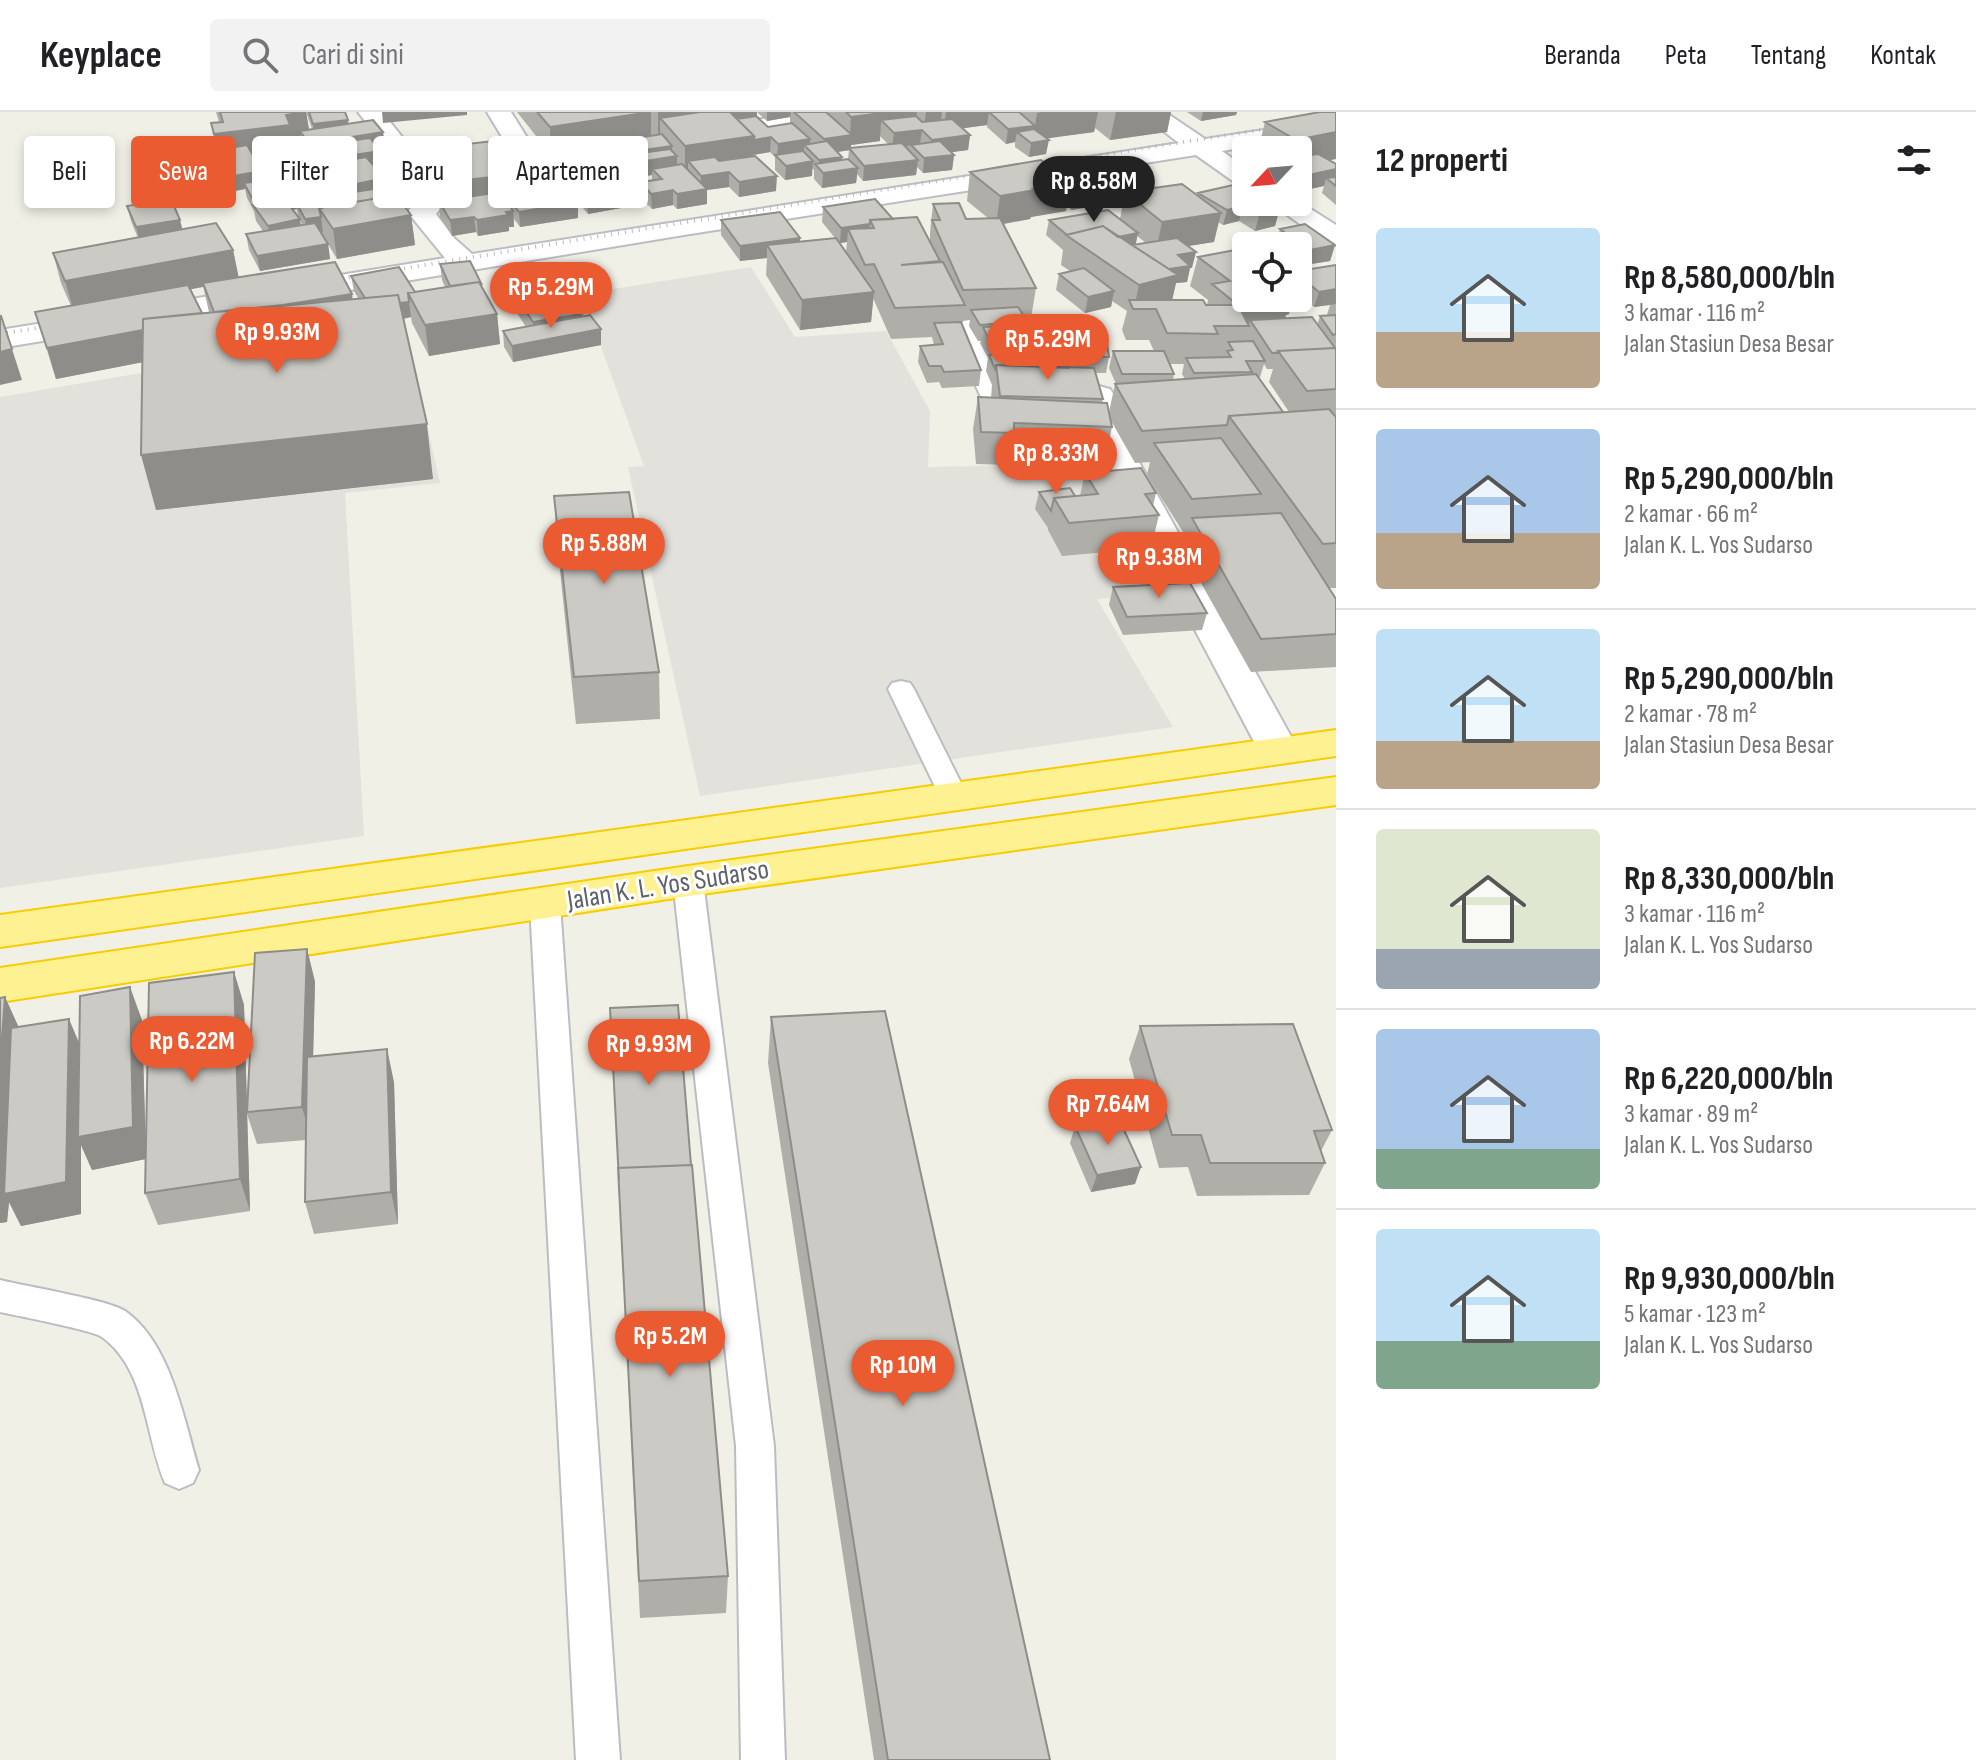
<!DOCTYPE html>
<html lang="id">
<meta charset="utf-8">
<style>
:root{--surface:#fff;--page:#f2f2f2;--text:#202124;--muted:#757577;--line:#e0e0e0;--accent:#eb5b32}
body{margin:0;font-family:"Sofia Sans Condensed",sans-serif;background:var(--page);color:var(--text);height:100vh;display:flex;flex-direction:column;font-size:30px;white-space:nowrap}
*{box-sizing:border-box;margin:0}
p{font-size:26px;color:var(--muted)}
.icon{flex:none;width:44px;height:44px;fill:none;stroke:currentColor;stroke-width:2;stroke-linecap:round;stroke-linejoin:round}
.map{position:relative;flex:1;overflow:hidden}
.side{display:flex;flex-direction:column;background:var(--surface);width:640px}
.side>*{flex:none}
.banner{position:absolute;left:24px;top:24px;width:760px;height:72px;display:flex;gap:16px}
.needle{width:52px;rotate:244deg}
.controls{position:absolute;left:1232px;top:24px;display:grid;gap:16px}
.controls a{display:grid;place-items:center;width:80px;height:80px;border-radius:8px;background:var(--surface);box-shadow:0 4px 12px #0003;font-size:40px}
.price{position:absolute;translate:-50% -68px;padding:0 18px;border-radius:28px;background:var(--accent);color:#fff;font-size:26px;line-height:52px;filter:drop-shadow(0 2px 4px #0008)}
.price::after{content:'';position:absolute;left:50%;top:48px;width:24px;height:18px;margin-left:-12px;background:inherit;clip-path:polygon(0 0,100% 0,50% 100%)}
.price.on{background:#222;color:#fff}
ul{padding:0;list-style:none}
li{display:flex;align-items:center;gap:24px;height:200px;padding:0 40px}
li+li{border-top:2px solid var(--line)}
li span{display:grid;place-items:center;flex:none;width:224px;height:160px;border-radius:8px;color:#555}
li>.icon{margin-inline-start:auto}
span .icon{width:96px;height:96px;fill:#fffc;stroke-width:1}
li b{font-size:34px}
h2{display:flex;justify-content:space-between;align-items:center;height:96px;padding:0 40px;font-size:34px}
.tag{padding:0 28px;border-radius:8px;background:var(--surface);box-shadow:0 4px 12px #0003;font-size:28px;line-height:72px}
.tag.on{background:var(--accent);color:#fff}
header{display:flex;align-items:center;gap:48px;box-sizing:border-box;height:112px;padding:0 40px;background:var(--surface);border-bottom:2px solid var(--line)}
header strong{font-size:38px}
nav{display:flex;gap:44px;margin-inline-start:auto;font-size:28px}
.search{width:560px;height:72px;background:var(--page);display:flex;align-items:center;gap:20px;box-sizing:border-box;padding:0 28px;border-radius:8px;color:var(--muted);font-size:30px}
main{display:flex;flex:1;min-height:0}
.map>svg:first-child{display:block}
</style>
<header>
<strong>Keyplace</strong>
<div class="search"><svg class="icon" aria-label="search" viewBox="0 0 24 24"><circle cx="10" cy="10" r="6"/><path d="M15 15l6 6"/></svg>Cari di sini</div>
<nav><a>Beranda</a><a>Peta</a><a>Tentang</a><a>Kontak</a></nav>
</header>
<main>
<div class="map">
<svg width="1336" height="1648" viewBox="0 0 1336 1648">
<rect width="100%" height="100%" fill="#f1f0e7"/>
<path fill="#e2e1db" d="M751,155L795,225L886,219L930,299L928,355L1119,351L1186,483L1097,487L1173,615L700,684L628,355L644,354L582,182Z
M405,216L440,371L345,381L364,724L0,776V285Z"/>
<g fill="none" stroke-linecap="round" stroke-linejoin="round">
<defs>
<path id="lane" d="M901,569L910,571L914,577L968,685L964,692L954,694L944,692L940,685L888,577L892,571Z
M688,759L698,762L703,769L774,1334L785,1648H741L736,1334L673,769L678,762Z
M545,781L555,785L560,792L620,1648H576L530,792L535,785Z
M0,1168C24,1174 109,1188 125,1199C171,1231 184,1308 199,1358L193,1371L179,1377L165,1371C145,1324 147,1258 102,1225C92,1218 18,1204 0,1200Z"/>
<path id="street" d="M358,0H382L427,56L513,43L487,0H511L536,40L810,0H870L866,5L858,7L438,69L450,85L436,102L454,126L472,142L1179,31L1138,0H1165L1205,27L1336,7V21L1222,39L1246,56V75L1237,72L1196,43L684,123L0,236V218L445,146L410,103L409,98L423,84Z
M1298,89L1336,113V133L1327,131L1269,90Z
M952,188L962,190L966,196L1005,274H1099L1110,277L1114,283L1123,321L1299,639L1293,648L1279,652L1265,648L1259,639L1091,321L1086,292L983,289L938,196L942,190Z"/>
<path id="highway" d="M1336,618V644L0,835V803Z
M1336,665V693L688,784L0,890V856L688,754Z"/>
</defs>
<use href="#lane" stroke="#bbbdc2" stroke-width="4"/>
<use href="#street" stroke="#bbbdc2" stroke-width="4"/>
<use href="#highway" stroke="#f8cd00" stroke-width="4"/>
<use href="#lane" fill="#fff" fill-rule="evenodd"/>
<use href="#street" fill="#fff" fill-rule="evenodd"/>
<use href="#highway" fill="#fef191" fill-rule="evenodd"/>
<path stroke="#b7b8b8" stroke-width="4" stroke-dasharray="1 6" stroke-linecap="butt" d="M1024,55L1285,14
M321,170L992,60
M0,222L61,212"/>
</g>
<path fill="#afaea9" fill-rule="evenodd" d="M216,0H306L309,18L312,17L306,0H345L348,11L383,20L385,35L377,36L380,44L424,80L399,84L411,103L415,133L337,147L328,132L330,147L260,159L249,138L246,122L263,119L256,109L254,99L247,86L245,77L230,80L216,53L213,39L216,38L211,11L219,10ZM302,29L303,33L311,47L314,46L321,59L308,61L293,32L292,30ZM261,45L262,51L269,67L264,68L262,59L254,46ZM340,61V64L353,80L340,82L332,62ZM297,97L298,103L302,113H300V107L292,98Z
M517,0H757V4L768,15L790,12V5L767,9L757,0H1171L1167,20L1110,28L1095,16L1094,20L1047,26L1046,42L1029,45L1015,35V30L1006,32L987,15V13L963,16L970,23L968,38L951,40L954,43L952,58L923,61L917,55L916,63L863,69L857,62L856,71L822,76L814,67V58L812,56V64L785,68L775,58V45L770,40L753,43L776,79L739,85L729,75L707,78V92L677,97L673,93L652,97L643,88V92L588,102L577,89L578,106L520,115L514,107V115H509V119L478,124L476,120L452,124L440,105L439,89L446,88L434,64L432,36L512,46L511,38L544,34ZM880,24L888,32L851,36V33L880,29ZM849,38L848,47L841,48L842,45L837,40ZM568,40V45L585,68L580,69L564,41ZM625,56H626V58L633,66L652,63V68L641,70V74L625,61ZM520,66L527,77L521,78Z
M1187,0H1237L1236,3L1201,9Z
M1336,0V47L1329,48L1336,52V93L1322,81L1324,74L1305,78L1298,73V38H1258L1265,10Z
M970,60H1057L1118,90L1071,98L1067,94L1066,99L1031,105L1030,107L1004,112L1036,176L1031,206H1025L1027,209L1026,216L1033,227L1030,241L1068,256H1075L1073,246L1076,230L1109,245L1106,261H1095L1103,287L1102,291L1109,300L1115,272H1116L1109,256L1113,239H1154L1149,228H1126L1122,218L1127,199L1112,189L1111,195L1085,201L1056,178L1059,162L1070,159L1061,153L1063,138L1046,123L1049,108L1120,107L1125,80L1197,83L1198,81L1279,99L1275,114L1255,119L1239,109L1223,113L1218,110L1214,130L1188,134L1192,156H1190L1187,170L1176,171L1172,188L1207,193L1208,188L1190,174L1198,145L1289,202L1286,203L1285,206L1317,213L1320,204L1327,203L1330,193L1314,195L1298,182V159L1336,153V476H1329L1336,487V555L1251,560L1183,439L1189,420H1183L1147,363L1150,350L1135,351L1110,307L1112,315L1105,347L1011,343L1009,353L976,352L973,317L978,285L991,286L992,273L986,259L988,246L980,231L981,229H978L969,214L970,208L963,209L962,212L981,258L979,274L942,276L939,270L927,271L918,250L920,234L934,233L932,225L891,227L873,186L871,210L800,218L766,163L767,146L740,149L721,123V108L800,129L835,126L822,110L823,95L893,107L930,129V121L933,92L966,107L988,106L967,89ZM1137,124L1146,131L1135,133ZM847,130L846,141L840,131ZM1170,252H1184L1182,262L1185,267L1173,268L1174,262ZM1264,252L1267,257H1273L1269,270L1289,300H1283L1257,265H1260Z
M127,94L233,138L239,166L353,187L358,186L354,179L351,164L415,180L445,175L442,168L440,152L481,174L497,202L500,232L429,244L412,211L411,205L404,207L433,367L156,398L142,250L56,267L35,200L71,194L61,171L53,141L138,126L131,109ZM203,174L209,200L202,201L190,177Z
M1280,117L1335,133L1330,149L1305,153L1298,148V134H1278L1275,132Z
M516,185L582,202V205L601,217V233L513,250L504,235L503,219L526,215L517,201Z
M1085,361L1156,381L1153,394L1159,403L1151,436L1062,444L1048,418V416L1035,397L1039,380L1080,384Z
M554,384L659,560L660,607L576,612L557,430Z
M1113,475L1207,501L1202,518L1123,523L1109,493Z
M307,837L315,870L313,944L394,970L398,1112L314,1122L305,1090L306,1028L257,1032L247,1002L250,1099L158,1113L145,1081V1047L92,1058L81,1033V1102L21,1114L9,1090L7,1110L0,1111V886L5,885L18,915L79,932L142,908L146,1036L234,860L244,893L247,990Z
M771,905L1050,1648H874L768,951Z
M1140,914L1332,1018L1321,1039L1325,1051L1309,1083L1197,1084L1188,1055L1159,1056L1129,947Z
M1075,1014L1135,1072L1091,1080L1070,1031Z
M691,1053L728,1464L726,1501L640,1506L620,1101Z"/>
<path fill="#8f8d89" d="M306,0L311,28L300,19L302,29L292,30L294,41L259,37L261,45L220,50L214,22L223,10Z
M382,0H467V3L383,11Z
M651,0V28L613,30V33L574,39L568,31V40L551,43L550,15Z
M658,0H718L660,6V26H658Z
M720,0H757L756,9L732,12Z
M767,0H791L790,5L767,9Z
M875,0H917L915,17L881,9L880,29L851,33V38L823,42L824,27L850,23L851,5Z
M926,0H942L940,15L924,17Z
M946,0H1015H989L987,13L944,19Z
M1042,0H1098L1094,20L1028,29L1017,20L1015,30L1006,32L1008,17L1035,14L1037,1Z
M1116,0H1171L1167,20L1110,28Z
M1203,0H1237L1236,3L1201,9Z
M348,8L350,23L315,27L313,12Z
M922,18L920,32L892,36L894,21Z
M383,20L385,35L320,45L313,34L314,46L311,47L309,32Z
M1336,20V47L1298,54V38H1293L1296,28Z
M970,23L968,38L931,43L932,28Z
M754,24L771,25L770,40L753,43V52L688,49V62H685V34Z
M810,27V38L804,33V43L777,45L778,32Z
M1049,28L1046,42L1029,45L1031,31Z
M672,34V45L677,44V59L652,57V63L633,66V51L626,43L625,69L590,74L589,59L623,55V41Z
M380,39L381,54L372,45L374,55L338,50L340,61L324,63L322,48Z
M954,43L952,58L923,61L924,46Z
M842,45L841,58L858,56L856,71L822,76L823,61L819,56V48Z
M918,48L916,63L863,69L864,54Z
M813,49L812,64L785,68L786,54Z
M307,53L309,68L272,74L269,59Z
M1336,57V71L1326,66L1324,74L1305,78L1309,63Z
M262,59L265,74L244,71L245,77L230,80L228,65Z
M545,60V75L527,77L526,62Z
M729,60V75L707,78V92L677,97V82L700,78L701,64Z
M520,62L522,90L504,81V92L450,99L447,70Z
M777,64L776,79L739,85V70Z
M422,65L424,80L396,85L394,70Z
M580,65V79L572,70L573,81L551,84L550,69Z
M385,66L386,81L358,87L356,72Z
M1071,70L1066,99L1031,105L1030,107L996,113L1000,84L1033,77Z
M339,75L341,90L327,84L328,92L299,96L295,88L297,97L260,103L255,96L253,88Z
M1121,75L1118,90L1071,98L1074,83Z
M643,77V92L588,102L587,87Z
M673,78V93L652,97L651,82Z
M578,90V106L520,115L519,100Z
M1243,94L1239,109L1223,113L1227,98Z
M513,99L514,115H509V119L478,124L477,108Z
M1279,99L1275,114L1255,119L1259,104Z
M1221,101L1214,130L1156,139L1162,110Z
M411,103L415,133L337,147L333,117Z
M321,105L323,120L307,123L305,107Z
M474,105L476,120L452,124L450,108Z
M300,107L302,123L270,129L268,114Z
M180,108L184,123L140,130L136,115Z
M870,112L868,127L848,117L847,130L840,131L841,116Z
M1138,121L1135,136L1078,132Z
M800,126V141L767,133V146L740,149V134Z
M328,132L330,147L260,159L257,144Z
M1335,133L1330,149L1305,153L1310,138Z
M233,138L239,168L74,200L65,169Z
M1196,140L1192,156H1190L1187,170L1176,171L1171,193L1134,197L1139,173L1178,143Z
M1336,177V192L1314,195L1319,180Z
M1114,179L1111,195L1085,201L1088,185Z
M874,180L871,210L800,218L802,188Z
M352,182L356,212L216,205Z
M1277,186H1293L1289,202L1286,203L1283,214L1250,208L1248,214H1234L1239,194Z
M409,190L411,205L373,212L371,196Z
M497,202L500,232L429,244L425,213Z
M582,202V218L534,226L533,210Z
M204,207L211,237L56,267L47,236Z
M601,217V233L513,250L512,234Z
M12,237L22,268L0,273V240Z
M427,312L433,367L156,398L141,343Z
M307,837L315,870L311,1027L302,995Z
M234,860L244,893L250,1099L240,1067Z
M130,875L142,908L146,1047L92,1058L81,1033V1102L21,1114L9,1090L7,1110L0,1111V953L5,885L20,918L69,907L83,940Z
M387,937L394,970L398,1112L391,1080Z
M1141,1055L1135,1072L1091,1080L1097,1063Z"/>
<path fill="#cccac4" stroke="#8f8d89" stroke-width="2" d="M220,0H306L286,3L290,13L214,22L211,11L223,10Z
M309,0H345L348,8L313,12Z
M537,0H651L550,15Z
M700,0H730L754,24L685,34L660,6Z
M794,0H826L852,23L824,27Z
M846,0H881L882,1L851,5Z
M989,0H1019L1035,14L1008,17Z
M1320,0H1336V20L1296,28L1265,10Z
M756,4L768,15L792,11L810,27L778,32L771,25L754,28V24L737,7Z
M916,4L922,10L952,7L970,23L932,28L922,18L894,21L881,8Z
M373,8L383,20L309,32L300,19Z
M1034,17L1049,28L1031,31L1017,20Z
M662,22L672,34L623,41L613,30Z
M370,26L380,39L322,48L313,34Z
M602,26L625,54L589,59L568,31Z
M502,28L520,62L447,70L432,36Z
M827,29L842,45L819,48L804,33Z
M940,29L954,43L924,46L911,33Z
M902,31L918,48L864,54L849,36Z
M295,32L307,53L269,59L259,37Z
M558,32L580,65L550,69L545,60L526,62L511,38Z
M247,33L262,59L228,65L213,39Z
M670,37L677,44L633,51L626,43Z
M803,39L813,49L786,54L775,43Z
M400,40L422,65L394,70L372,45Z
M1318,42L1336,52V57L1309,63L1298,56V45Z
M755,44L777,64L739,70L729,60L701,64L688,49L715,45L719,49Z
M366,45L385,66L356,72L338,50Z
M848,47L858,56L823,61L815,52Z
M1041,48L1071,70L1033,77L1035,78L1000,84L970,60Z
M682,52L707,77L677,82L673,78L651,82L641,70L662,67L652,57Z
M329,58L339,75L253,88L244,71Z
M1098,58L1121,75L1074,83L1069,79L1071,70L1057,60L1065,59L1070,62Z
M628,61L643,77L587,87L572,70Z
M1336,65V74L1326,66Z
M562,71L578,90L519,100L504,81Z
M1182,72L1221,101L1162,110L1125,80Z
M1233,73L1246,80V90H1263L1279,99L1259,104L1243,94L1227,98L1198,81Z
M394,74L403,92L396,83L332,94L327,84Z
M501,80L513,99L506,100L508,103L477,108L474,105L450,108L439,89Z
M396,83L411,103L333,117L319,96Z
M317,85L322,96H319L321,105L305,107L295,88Z
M171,87L180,108L136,115L127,94Z
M875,87L893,107L870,108V112L841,116L823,95Z
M285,88L300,107L268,114L253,93Z
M959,91L966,107L1000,106L1036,176L963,178L932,108H940L933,92Z
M1108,98L1138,121L1118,125L1103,114L1067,123L1049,108Z
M780,100L800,126L740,134L721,108Z
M917,105L940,149L901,153L943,150L965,193L895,196L874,152L865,153L848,117L874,116L870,108Z
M216,111L233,138L65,169L53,141Z
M315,111L328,132L257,144L246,122Z
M1305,112L1335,133L1310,138L1280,117Z
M1103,114L1178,163L1139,173L1066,123Z
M836,126L874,180L802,188L767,133Z
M1177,126L1196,140L1178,143L1190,154L1169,157L1132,133Z
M1246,136V186H1280L1239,194L1212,172L1230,169L1198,145Z
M470,149L481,171L479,170L450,174L440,152Z
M335,150L352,182L283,193L214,200L203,171Z
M1336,153V177L1319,180L1298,163V159Z
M399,155L415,180L408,181L409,190L400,191L398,183L365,186L351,164Z
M1084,156L1114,179L1088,185L1059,162Z
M479,170L497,202L425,213L408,181Z
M188,173L202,201L143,207V218L47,236L35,200Z
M563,177L582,202L533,210L516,185Z
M398,183L427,312L141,343L143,207Z
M1129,188H1203L1206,193H1238L1249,214H1214L1218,222L1167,221L1156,197H1133Z
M1018,195L1027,209L980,213L971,198Z
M590,203L601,217L512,234L503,219Z
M1336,203V222L1333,223L1320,204Z
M1,204L12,237L0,240V205Z
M1312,205L1335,236L1278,239L1279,240L1272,241L1250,208Z
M961,210L981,258L944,260L941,254H929L920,234L943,232L934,211Z
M1024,213L1033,227L990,230L983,215Z
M1253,229L1265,249H1246L1252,260L1194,261L1186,246L1231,245L1227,239L1233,238L1228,230Z
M1076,230L1107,231L1109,245L1079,244Z
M1336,236V277L1307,279L1278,239Z
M1113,239H1164L1174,262H1122Z
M1060,240L1068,256L996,253L995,257L989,243Z
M996,253L1094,256L1103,287L1000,284Z
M1256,262L1283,300L1229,304L1227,313L1142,319L1115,272Z
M978,285L1107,291L1112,315L1014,311V321L981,320Z
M1329,297L1336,305V431L1323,432L1229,304Z
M1221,326L1261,382L1192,387L1154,331Z
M1141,356L1156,381L1145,382L1159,403L1069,411L1054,386L1098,382L1085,361Z
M1070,376L1075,384L1054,386L1051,399L1039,380Z
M629,380L659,560L574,565L554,384Z
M1281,401L1336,487V522L1261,527L1192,406Z
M1190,471L1207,501L1127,505L1113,475Z
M307,837L302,995L247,1000L255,841Z
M234,860L240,1067L145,1081L149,871Z
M130,875L133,1015L78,1025L80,884Z
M5,885L0,953V886Z
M678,893L691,1053L618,1056L619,1069L610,896Z
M885,899L1050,1648H888L771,905Z
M69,907L66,1070L4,1082L11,916Z
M1293,912L1332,1018L1314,1019L1325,1051H1210L1201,1023H1172L1140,914Z
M387,937L391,1080L305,1090L307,945Z
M1119,1007L1141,1055L1097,1063L1075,1014Z
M692,1053L728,1464L639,1469L618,1056Z"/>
<g text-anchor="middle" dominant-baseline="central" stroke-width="6" stroke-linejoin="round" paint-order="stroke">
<g font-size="28" fill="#5e6167" stroke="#fff">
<text transform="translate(668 773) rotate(-9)">Jalan K. L. Yos Sudarso</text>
</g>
</g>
</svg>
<div class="controls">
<a><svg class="needle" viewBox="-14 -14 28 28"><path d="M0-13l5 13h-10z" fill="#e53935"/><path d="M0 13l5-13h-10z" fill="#757577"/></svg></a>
<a><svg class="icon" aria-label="locate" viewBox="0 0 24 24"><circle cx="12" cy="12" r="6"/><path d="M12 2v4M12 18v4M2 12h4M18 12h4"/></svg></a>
</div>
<b class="price on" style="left:1094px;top:112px">Rp 8.58M</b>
<b class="price" style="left:551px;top:218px">Rp 5.29M</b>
<b class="price" style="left:277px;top:263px">Rp 9.93M</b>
<b class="price" style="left:1048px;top:270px">Rp 5.29M</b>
<b class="price" style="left:1056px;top:384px">Rp 8.33M</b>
<b class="price" style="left:604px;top:474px">Rp 5.88M</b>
<b class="price" style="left:1159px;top:488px">Rp 9.38M</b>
<b class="price" style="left:192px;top:972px">Rp 6.22M</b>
<b class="price" style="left:649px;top:975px">Rp 9.93M</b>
<b class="price" style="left:1108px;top:1035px">Rp 7.64M</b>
<b class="price" style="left:670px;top:1267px">Rp 5.2M</b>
<b class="price" style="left:903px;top:1296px">Rp 10M</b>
<div class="banner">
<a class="tag">Beli</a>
<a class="tag on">Sewa</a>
<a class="tag">Filter</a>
<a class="tag">Baru</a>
<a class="tag">Apartemen</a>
</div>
</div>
<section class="side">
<h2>12 properti<svg class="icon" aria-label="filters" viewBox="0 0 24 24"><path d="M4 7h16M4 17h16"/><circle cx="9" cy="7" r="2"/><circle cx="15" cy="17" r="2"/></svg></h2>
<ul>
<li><span style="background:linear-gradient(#bfe0f5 65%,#b9a48a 0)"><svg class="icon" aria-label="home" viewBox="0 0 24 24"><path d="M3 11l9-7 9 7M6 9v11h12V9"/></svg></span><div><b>Rp 8,580,000/bln</b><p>3 kamar · 116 m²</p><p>Jalan Stasiun Desa Besar</p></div></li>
<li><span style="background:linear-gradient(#a9c7e8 65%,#b9a48a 0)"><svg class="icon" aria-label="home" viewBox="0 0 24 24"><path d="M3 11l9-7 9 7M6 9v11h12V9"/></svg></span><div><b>Rp 5,290,000/bln</b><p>2 kamar · 66 m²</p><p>Jalan K. L. Yos Sudarso</p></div></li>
<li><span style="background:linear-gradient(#bfe0f5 70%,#b9a48a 0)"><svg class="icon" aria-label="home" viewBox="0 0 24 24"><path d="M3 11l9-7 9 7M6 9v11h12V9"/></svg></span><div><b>Rp 5,290,000/bln</b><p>2 kamar · 78 m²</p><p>Jalan Stasiun Desa Besar</p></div></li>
<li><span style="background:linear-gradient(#dfe7d0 75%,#9aa5b1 0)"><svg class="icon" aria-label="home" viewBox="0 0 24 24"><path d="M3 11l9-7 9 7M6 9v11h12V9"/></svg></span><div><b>Rp 8,330,000/bln</b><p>3 kamar · 116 m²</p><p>Jalan K. L. Yos Sudarso</p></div></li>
<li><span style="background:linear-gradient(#a9c7e8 75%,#7fa58c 0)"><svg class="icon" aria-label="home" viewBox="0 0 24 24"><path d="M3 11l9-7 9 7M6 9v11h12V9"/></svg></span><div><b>Rp 6,220,000/bln</b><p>3 kamar · 89 m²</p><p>Jalan K. L. Yos Sudarso</p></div></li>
<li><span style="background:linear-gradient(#bfe0f5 70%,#7fa58c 0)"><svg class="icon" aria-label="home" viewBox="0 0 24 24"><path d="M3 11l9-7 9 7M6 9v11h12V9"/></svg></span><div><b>Rp 9,930,000/bln</b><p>5 kamar · 123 m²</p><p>Jalan K. L. Yos Sudarso</p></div></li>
</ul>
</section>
</main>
